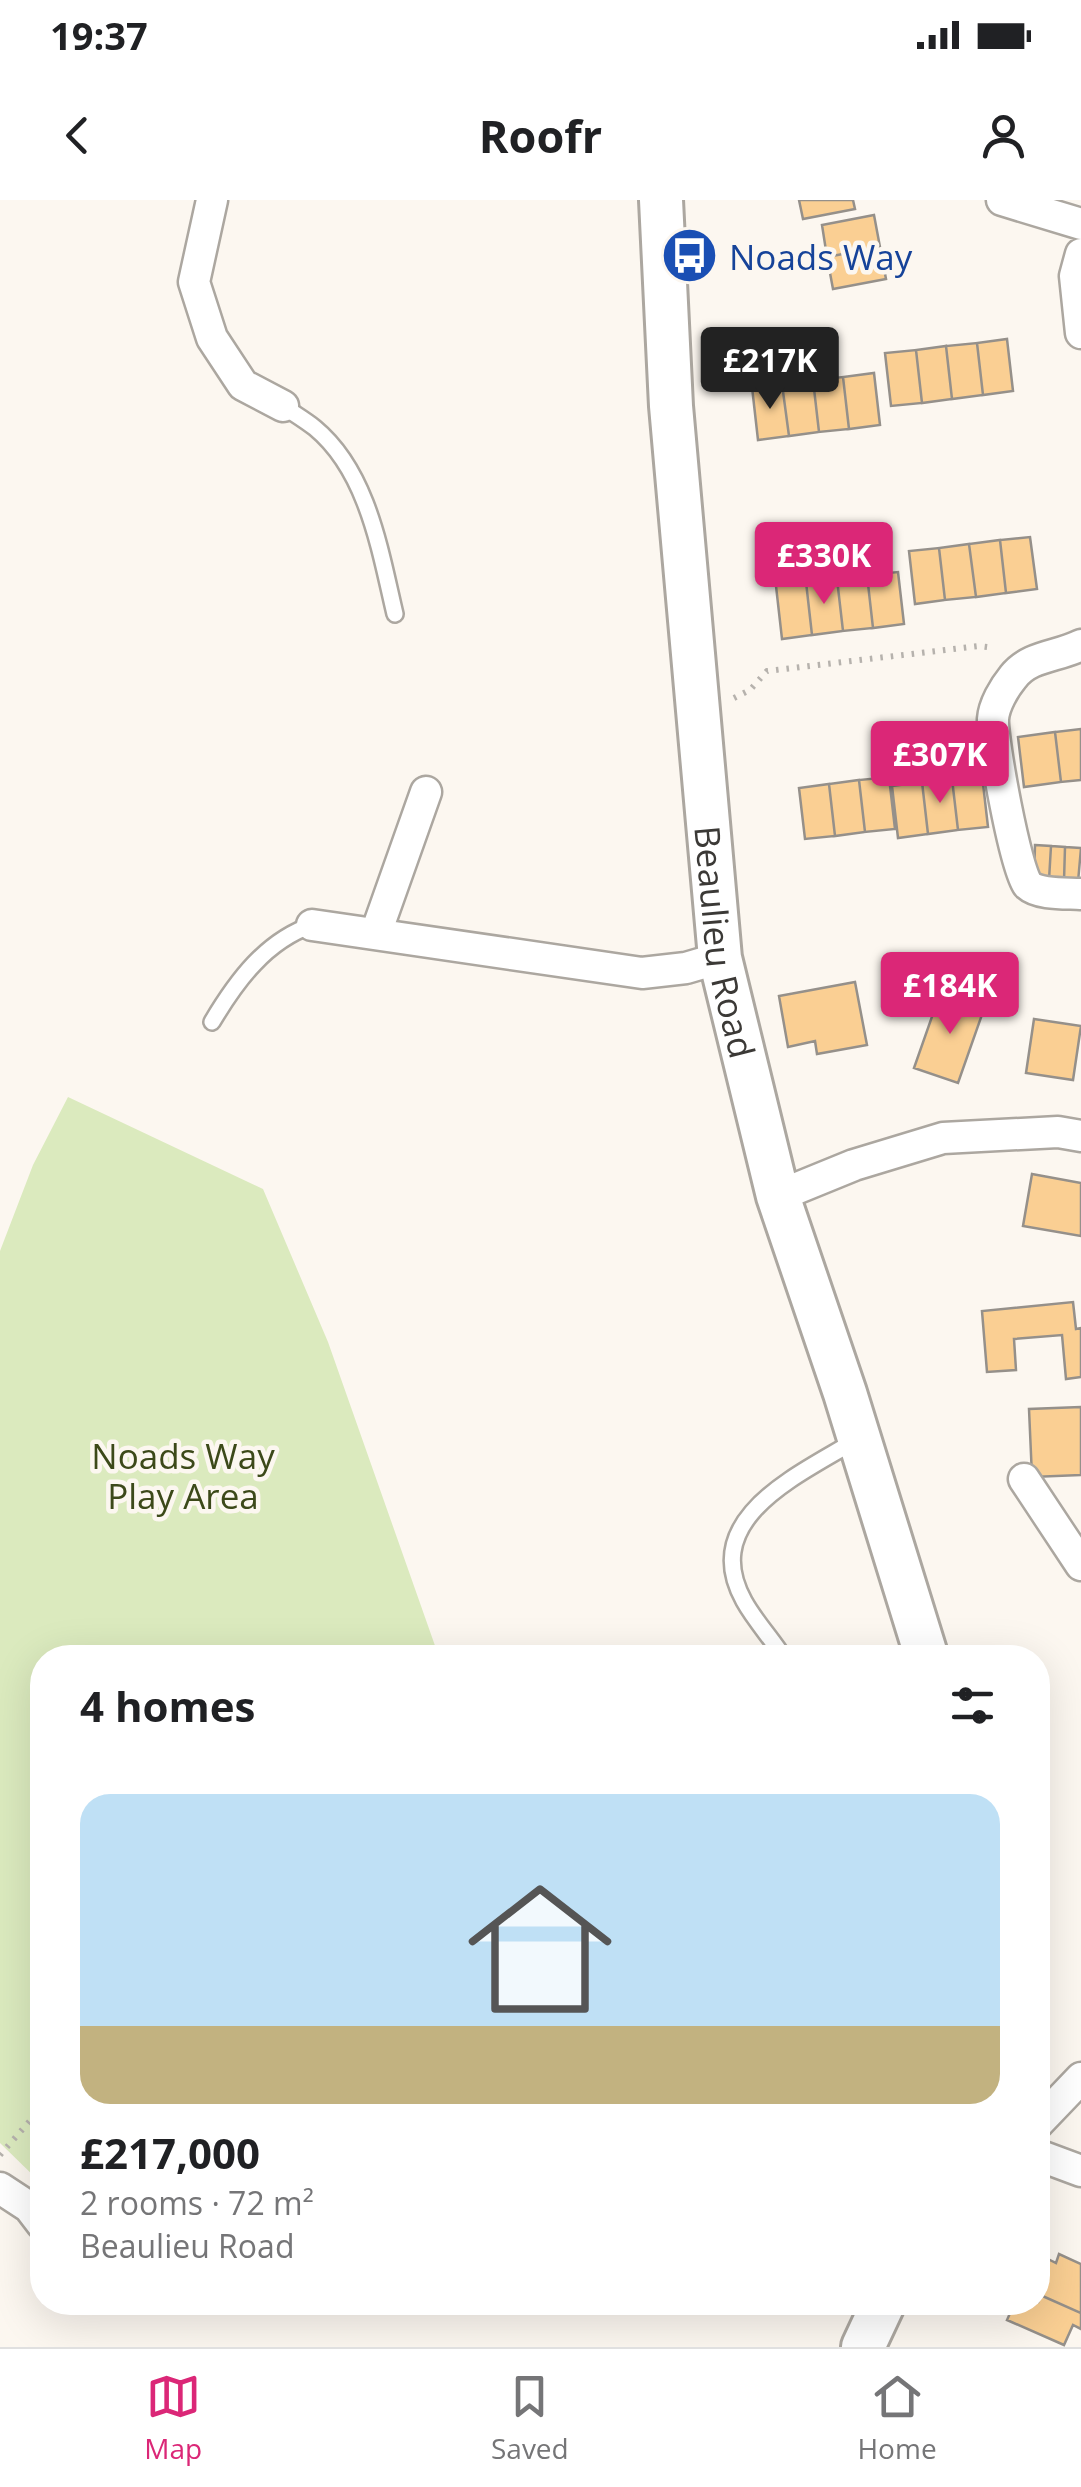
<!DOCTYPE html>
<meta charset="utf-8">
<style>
:root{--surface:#fff;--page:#f6f6f6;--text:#202124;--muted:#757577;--line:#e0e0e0;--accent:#db2777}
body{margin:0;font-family:"Open Sans",sans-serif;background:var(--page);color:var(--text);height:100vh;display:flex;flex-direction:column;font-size:38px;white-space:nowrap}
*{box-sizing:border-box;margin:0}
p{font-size:32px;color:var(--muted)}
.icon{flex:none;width:55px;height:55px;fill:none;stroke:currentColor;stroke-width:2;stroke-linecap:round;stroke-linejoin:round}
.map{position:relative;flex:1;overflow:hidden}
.drawer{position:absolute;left:30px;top:1445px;width:1020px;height:670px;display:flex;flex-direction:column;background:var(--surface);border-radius:40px;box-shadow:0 10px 40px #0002}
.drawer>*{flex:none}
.price{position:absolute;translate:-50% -85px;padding:0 22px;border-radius:10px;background:var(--accent);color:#fff;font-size:32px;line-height:65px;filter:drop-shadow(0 2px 5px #0008)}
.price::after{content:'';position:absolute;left:50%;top:60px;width:30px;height:22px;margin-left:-15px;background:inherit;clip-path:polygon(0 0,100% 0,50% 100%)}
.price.on{background:#222;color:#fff}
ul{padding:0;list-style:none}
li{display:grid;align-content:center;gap:20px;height:530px;padding:0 50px}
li+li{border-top:2px solid var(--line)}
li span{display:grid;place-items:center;height:310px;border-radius:30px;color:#555}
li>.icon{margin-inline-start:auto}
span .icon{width:180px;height:180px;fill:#fffc;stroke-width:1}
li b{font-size:42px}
h2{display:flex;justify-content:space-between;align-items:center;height:120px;padding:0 50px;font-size:42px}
.status{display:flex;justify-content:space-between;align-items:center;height:70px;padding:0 50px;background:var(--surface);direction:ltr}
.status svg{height:28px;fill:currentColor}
header{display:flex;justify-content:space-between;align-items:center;height:130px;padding:0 50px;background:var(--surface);font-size:45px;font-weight:700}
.tabs{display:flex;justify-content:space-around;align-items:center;height:140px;border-top:2px solid var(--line);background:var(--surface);font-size:28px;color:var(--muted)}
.tabs a{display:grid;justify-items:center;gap:5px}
.tabs .on{color:var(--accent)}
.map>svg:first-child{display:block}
</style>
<div class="status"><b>19:37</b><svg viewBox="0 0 49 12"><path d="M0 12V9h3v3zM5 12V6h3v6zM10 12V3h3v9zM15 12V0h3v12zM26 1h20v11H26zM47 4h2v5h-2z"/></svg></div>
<header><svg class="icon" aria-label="back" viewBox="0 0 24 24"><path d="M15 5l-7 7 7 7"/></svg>Roofr<svg class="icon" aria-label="person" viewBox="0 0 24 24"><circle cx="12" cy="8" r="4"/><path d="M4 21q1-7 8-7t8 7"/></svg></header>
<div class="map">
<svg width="1081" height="2147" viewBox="0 0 1081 2147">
<rect width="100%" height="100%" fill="#fcf7f0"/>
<path fill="#dbeabe" d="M68,897L263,989L328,1142L439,1457L42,1458V1984L0,1943V1051L33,965Z"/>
<path fill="#facf93" stroke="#95908a" stroke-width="2.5" d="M799,0H853L855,9L803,19Z
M874,15L880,47L827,57L822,25Z
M880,47L886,79L833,89L827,57Z
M1007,139L1013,191L983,195L977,143Z
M977,143L983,195L952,199L946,146Z
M946,146L952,199L922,203L916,150Z
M916,150L922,203L891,206L885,153Z
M874,173L880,225L849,229L843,177Z
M843,177L849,229L819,232L813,180Z
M813,180L819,232L789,236L782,184Z
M782,184L789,236L758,240L752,187Z
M1030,337L1037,389L1006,393L1000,340Z
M1000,340L1006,393L976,397L969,344Z
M969,344L976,397L945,400L939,348Z
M939,348L945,400L915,404L909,351Z
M898,372L904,424L873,428L867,375Z
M867,375L873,428L843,431L837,379Z
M837,379L843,431L812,435L806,382Z
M806,382L812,435L782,439L776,386Z
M1081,529V580L1061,582L1055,532Z
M1055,532L1061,582L1024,587L1018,537Z
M982,575L988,627L958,630L952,579Z
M889,577L895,629L865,632L859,580Z
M952,579L958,630L928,634L922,582Z
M859,580L865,632L835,636L829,584Z
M922,582L928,634L898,638L892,586Z
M829,584L835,636L805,639L799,588Z
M1035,645L1051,646L1049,680L1034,679Z
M1051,646L1065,647L1064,681L1049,680Z
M1065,647L1081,648L1078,682L1064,681Z
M855,782L867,845L817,854L815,841L788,847L779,796Z
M941,791L985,806L958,883L914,868Z
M1034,819L1081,826L1073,880L1026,873Z
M1032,974L1081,983V1036L1023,1026Z
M1073,1102L1076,1129L1081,1128V1177L1066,1179L1062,1135L1014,1139L1016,1170L987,1172L982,1111Z
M1081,1207V1275L1032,1277L1029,1209Z
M1038,2054L1056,2063L1059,2054L1081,2064V2113L1038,2094Z
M1038,2094L1081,2113V2129L1073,2125L1064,2145L1007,2120L1015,2102H1038Z"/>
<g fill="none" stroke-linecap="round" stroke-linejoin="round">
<defs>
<path id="lane" d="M283,206C293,213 305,220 315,228C368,272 380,351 395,414
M212,822C237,780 266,741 312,725
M784,1458C772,1439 755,1421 744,1401C698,1318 799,1275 856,1240"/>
<path id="street" d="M212,0L194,82L212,138L243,185L283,206
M1002,0L1081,24
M1081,54L1075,76L1081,133
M1081,445C1058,457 1030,455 1013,477C1004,488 994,505 993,519C992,540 1016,672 1028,685C1039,695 1067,693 1081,694
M312,725L642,773L686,768L720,758
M376,733L426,592
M778,996L854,965L943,938L1058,932L1081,936
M1024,1279L1081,1365
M1038,1923L1081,1878
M1038,1955L1081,1971
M0,1988L29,2007L42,2024"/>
<g id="secondary">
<path id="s1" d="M661,0L671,206L720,758L778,996L845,1193L927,1458"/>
<path d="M863,2147L884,2102"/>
</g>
</defs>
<use href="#lane" stroke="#aca7a0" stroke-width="20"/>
<use href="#street" stroke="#aca7a0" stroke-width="35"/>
<use href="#secondary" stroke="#aca7a0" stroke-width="48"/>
<path stroke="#b6b2ad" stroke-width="6" stroke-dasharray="2.5 8" stroke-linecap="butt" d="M734,498L750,490L767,471L979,446L995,448
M0,1955L42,1907"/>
<use href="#lane" stroke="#fff" stroke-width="15"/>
<use href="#street" stroke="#fff" stroke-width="30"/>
<use href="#secondary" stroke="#fff" stroke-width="42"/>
</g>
<defs>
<symbol id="bus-disc" viewBox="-11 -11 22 22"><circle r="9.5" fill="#1a4fb4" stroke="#fcf7f0"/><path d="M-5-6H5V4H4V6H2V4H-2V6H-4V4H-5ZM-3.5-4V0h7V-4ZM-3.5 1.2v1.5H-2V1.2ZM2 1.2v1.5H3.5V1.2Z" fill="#fff"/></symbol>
</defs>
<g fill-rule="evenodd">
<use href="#bus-disc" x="658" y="24" width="63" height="63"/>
</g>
<g text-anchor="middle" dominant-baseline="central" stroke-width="9" stroke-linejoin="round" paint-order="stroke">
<g font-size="35" fill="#164399" stroke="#fcf7f0" text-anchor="start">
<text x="729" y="56">Noads Way</text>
</g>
<g font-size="35" fill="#3b3936" stroke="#fcf7f0">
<text stroke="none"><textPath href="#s1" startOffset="745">Beaulieu Road</textPath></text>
</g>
<g font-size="35" fill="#3c4919" stroke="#fcf7f0">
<text x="183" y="1255">Noads Way<tspan x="183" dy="40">Play Area</tspan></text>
</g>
</g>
</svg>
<b class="price on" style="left:770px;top:212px">£217K</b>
<b class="price" style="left:824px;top:407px">£330K</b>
<b class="price" style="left:940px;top:606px">£307K</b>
<b class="price" style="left:950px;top:837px">£184K</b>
<section class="drawer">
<h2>4 homes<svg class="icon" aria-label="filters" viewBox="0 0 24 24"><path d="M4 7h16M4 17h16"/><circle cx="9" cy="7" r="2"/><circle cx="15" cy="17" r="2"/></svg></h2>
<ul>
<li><span style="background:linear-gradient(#bfe0f5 75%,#c2b280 0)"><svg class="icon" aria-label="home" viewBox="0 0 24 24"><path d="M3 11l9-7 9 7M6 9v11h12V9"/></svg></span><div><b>£217,000</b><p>2 rooms · 72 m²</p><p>Beaulieu Road</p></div></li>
</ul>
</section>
</div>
<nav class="tabs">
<a class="on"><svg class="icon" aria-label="map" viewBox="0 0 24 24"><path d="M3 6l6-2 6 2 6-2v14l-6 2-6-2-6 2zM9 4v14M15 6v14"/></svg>Map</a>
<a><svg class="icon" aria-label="saved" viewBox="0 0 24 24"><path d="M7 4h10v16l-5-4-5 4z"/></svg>Saved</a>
<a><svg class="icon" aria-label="home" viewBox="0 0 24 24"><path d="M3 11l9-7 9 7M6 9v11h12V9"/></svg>Home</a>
</nav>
